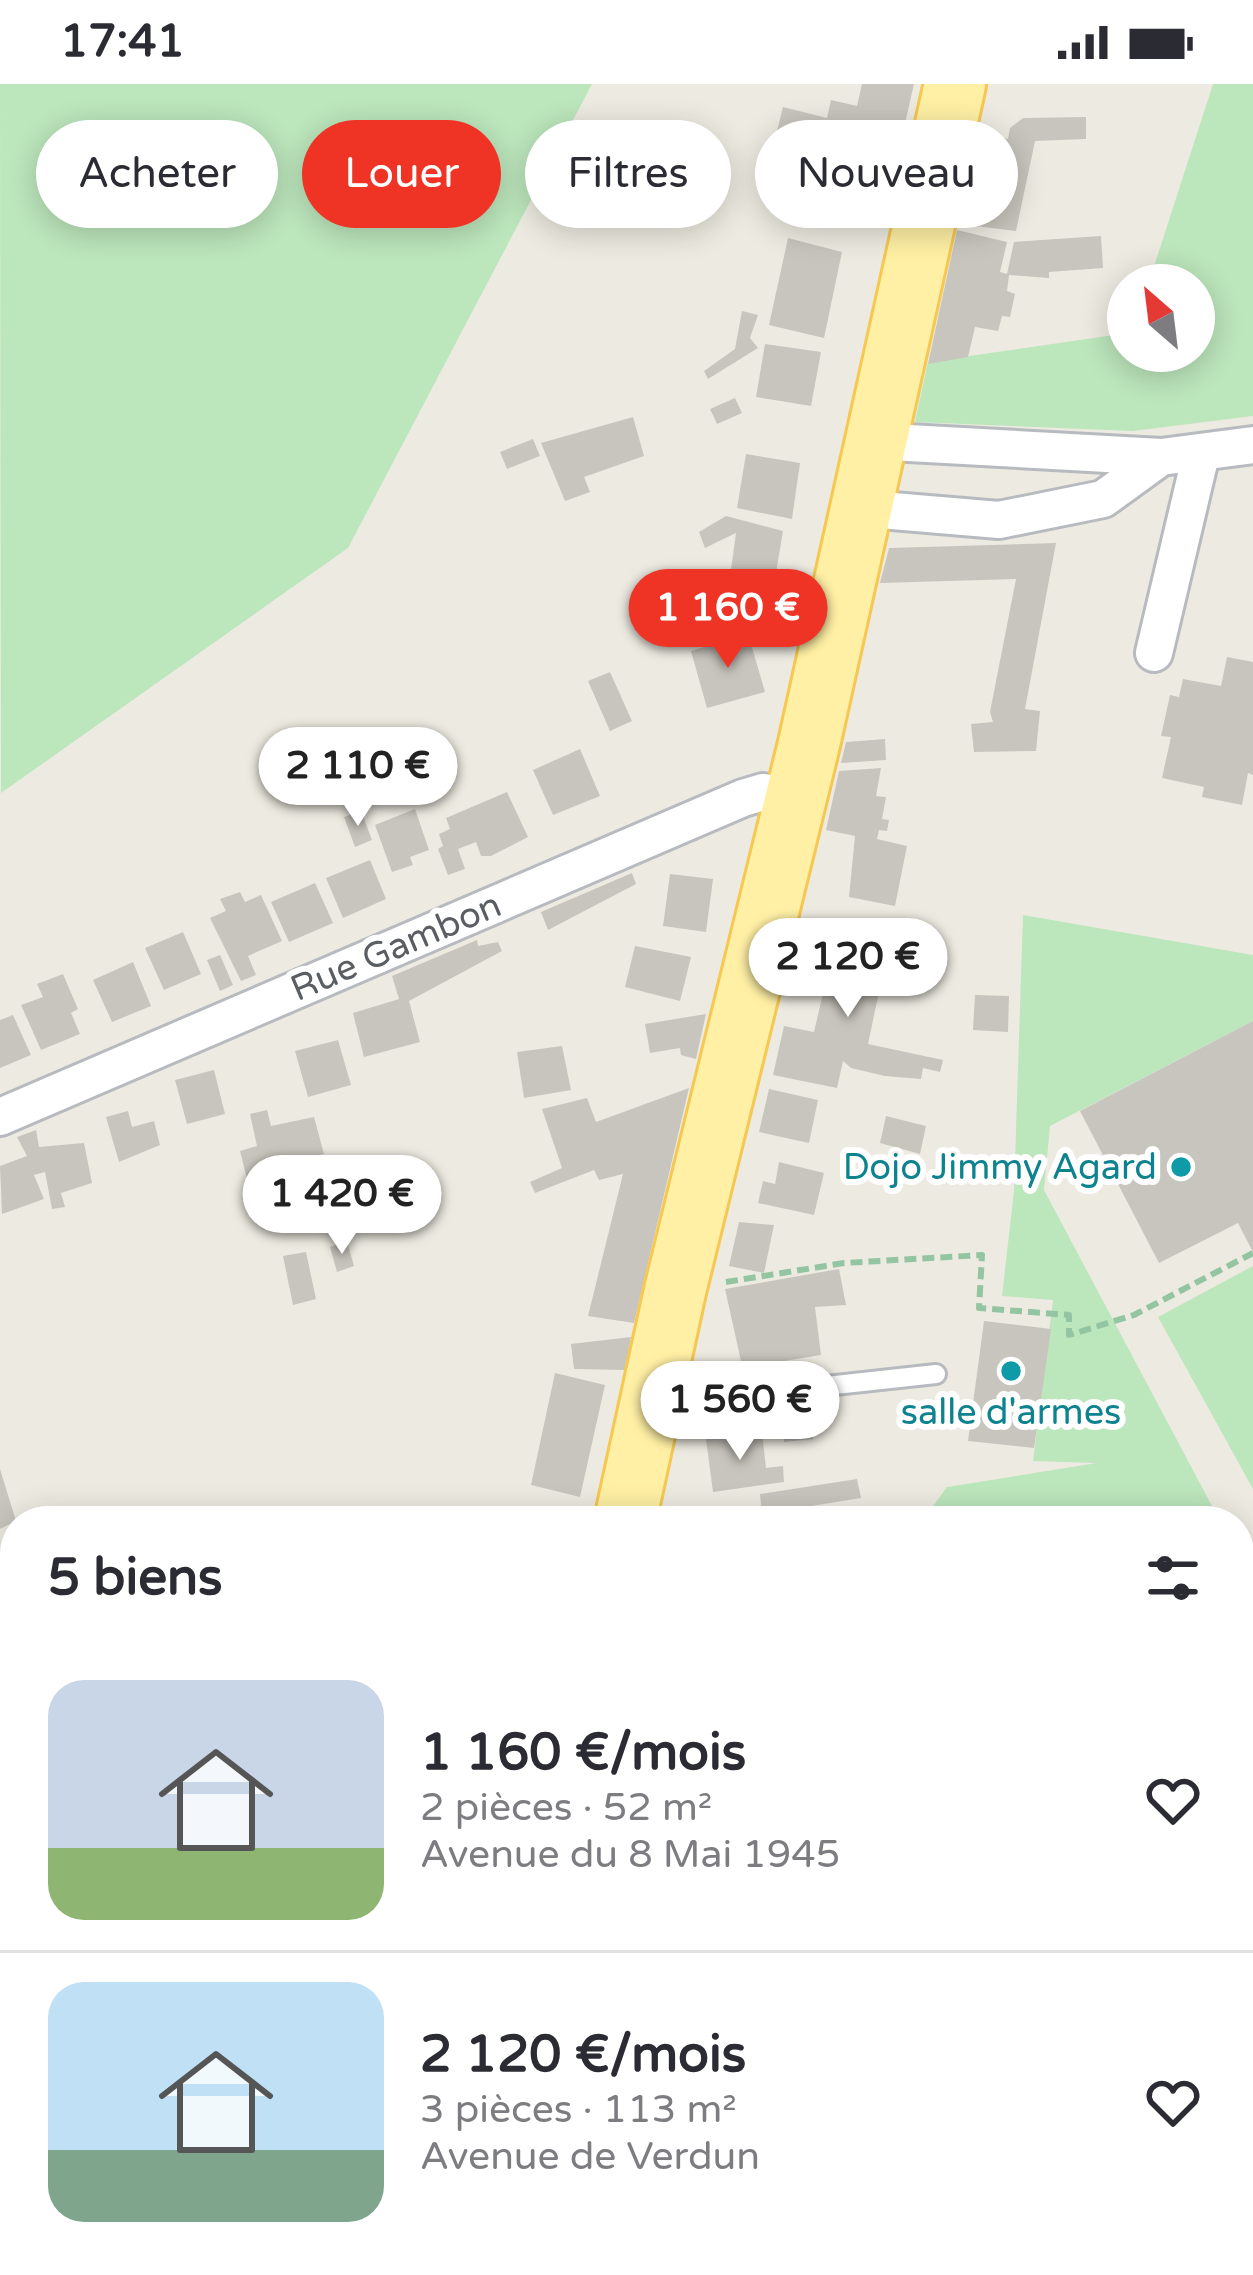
<!DOCTYPE html>
<html lang="fr">
<meta charset="utf-8">
<style>
:root{--surface:#fff;--page:#f2f2f3;--text:#2b2b33;--muted:#7c7c81;--line:#e1e1e2;--accent:#ef3426}
body{margin:0;font-family:"Varela Round",sans-serif;background:var(--page);color:var(--text);height:100vh;display:flex;flex-direction:column;font-size:45px;white-space:nowrap}
*{box-sizing:border-box;margin:0}
p{font-size:39px;color:var(--muted)}
.icon{flex:none;width:66px;height:66px;fill:none;stroke:currentColor;stroke-width:2;stroke-linecap:round;stroke-linejoin:round}
.map{position:relative;flex:1;overflow:hidden}
.details{position:absolute;left:0px;top:1422px;width:1254px;height:771px;display:flex;flex-direction:column;background:var(--surface);border-radius:48px 48px 0 0;box-shadow:0 6px 30px #0003}
.details>*{flex:none}
.banner{position:absolute;left:36px;top:36px;width:1182px;height:108px;display:flex;gap:24px}
.needle{width:78px;rotate:332deg}
.fabs{position:absolute;left:1107px;top:180px;display:grid;gap:24px}
.fabs a{display:grid;place-items:center;width:108px;height:108px;border-radius:50%;background:var(--surface);box-shadow:0 6px 30px #0003;font-size:60px}
.price{position:absolute;translate:-50% -102px;padding:0 27px;border-radius:42px;background:#fff;color:#222;font-size:39px;line-height:78px;filter:drop-shadow(0 3px 6px #0008)}
.price::after{content:'';position:absolute;left:50%;top:72px;width:36px;height:27px;margin-left:-18px;background:inherit;clip-path:polygon(0 0,100% 0,50% 100%)}
.price.active{background:var(--accent);color:#fff}
ul{padding:0;list-style:none}
li{display:flex;align-items:center;gap:36px;height:300px;padding:0 48px}
li+li{border-top:3px solid var(--line)}
li span{display:grid;place-items:center;flex:none;width:336px;height:240px;border-radius:36px;color:#555}
li>.icon{margin-inline-start:auto}
span .icon{width:144px;height:144px;fill:#fffc;stroke-width:1}
li b{font-size:51px}
h2{display:flex;justify-content:space-between;align-items:center;height:144px;padding:0 48px;font-size:51px}
.chip{padding:0 42px;border-radius:54px;background:var(--surface);box-shadow:0 6px 30px #0003;font-size:42px;line-height:108px}
.chip.active{background:var(--accent);color:#fff}
.status{display:flex;justify-content:space-between;align-items:center;height:84px;padding:0 60px;background:var(--surface);direction:ltr}
.status svg{height:33px;fill:currentColor}
.map>svg:first-child{display:block}
</style>
<div class="status"><b>17:41</b><svg viewBox="0 0 49 12"><path d="M0 12V9h3v3zM5 12V6h3v6zM10 12V3h3v9zM15 12V0h3v12zM26 1h20v11H26zM47 4h2v5h-2z"/></svg></div>
<div class="map">
<svg width="1253" height="2191" viewBox="0 0 1253 2191">
<rect width="100%" height="100%" fill="#edebe1"/>
<path fill="#bce6bc" d="M0,0H592L348,464L1,709Z
M1213,0H1253V332L1133,347L915,338L928,278L1128,249V267H1194V201H1148Z
M1023,831L1253,871V937L1050,1042L1044,1106L1220,1437H922L947,1403L1097,1379L1033,1377L1053,1216L1002,1212L1014,1107Z
M1253,1182V1405L1158,1233Z
M1239,1693L1253,1710V1902L1239,1905Z"/>
<path fill="#c8c5be" d="M862,0H914L896,79L776,51L783,23L827,34L831,16L857,22Z
M1086,33V55L1035,57L1016,147L959,140L979,48L1008,55L1010,44L1023,34Z
M957,146L1007,158L1000,188L1007,190L1014,158L1101,152L1103,184L1049,188V194L1009,191L1007,207L1015,210L1010,233L1002,232L998,247L975,243L968,273L928,280Z
M788,154L842,168L824,254L769,241Z
M742,227L758,231L750,254L758,264L708,295L704,287L735,265Z
M765,260L821,268L811,322L756,313Z
M735,314L742,329L717,340L710,325Z
M633,333L644,372L584,393L590,408L565,417L541,359Z
M533,355L540,372L507,385L500,368Z
M746,370L800,379L792,435L737,424Z
M726,432L783,447L773,507L729,500L736,449L705,464L699,448Z
M1056,459L1025,625L1040,627L1036,667L974,668L971,640L993,638L990,628L1016,495L880,499L889,464Z
M748,550L765,608L707,624L691,567Z
M1227,573L1253,578V691L1248,689L1242,721L1202,713L1204,703L1162,694L1171,653L1161,652L1170,611L1179,613L1183,595L1221,602Z
M610,588L632,637L610,647L588,597Z
M885,655L886,676L841,679L846,658Z
M580,665L600,712L553,731L533,686Z
M881,684L876,712L886,713L882,735L889,736L887,747L879,746L877,755L907,762L895,822L849,813L855,752L826,746L839,687Z
M507,708L528,753L491,772H481L476,758L458,765L465,785L448,791L438,765L443,762L439,750L450,745L446,734Z
M415,725L429,766L410,773L413,781L392,788L375,741Z
M361,727L372,756L355,763L344,733Z
M370,776L386,815L343,834L326,794Z
M632,789L636,800L548,846L541,828Z
M670,790L713,795L706,848L663,842Z
M315,799L333,839L289,858L271,818Z
M240,808L245,818L261,811L282,857L248,872L256,891L241,897L210,834L226,827L220,815Z
M839,840L891,851L868,960L943,976L940,988L923,984L921,995L885,992L851,984L843,977L837,1004L773,991L784,942L814,948Z
M183,848L201,890L164,906L145,864Z
M477,856L478,862L498,858L502,867L409,917L420,958L364,973L353,929L399,915L392,892Z
M635,862L691,873L680,917L625,903Z
M220,871L233,901L220,907L207,876Z
M133,878L151,922L112,938L93,896Z
M63,890L78,925L71,929L80,950L41,966L21,921L43,913L37,900Z
M975,911L1009,912L1008,948L973,946Z
M706,930L696,975L681,971L680,964L650,969L645,940Z
M13,931L31,971L0,984V936Z
M1253,937V1168L1238,1139L1159,1179L1080,1027Z
M338,956L351,1001L308,1013L295,967Z
M562,962L571,1006L524,1014L517,968Z
M214,986L225,1030L187,1040L175,996Z
M689,1004L634,1239L588,1232L623,1090L599,1096L594,1086L535,1109L530,1098L562,1084L542,1025L587,1014L596,1038Z
M769,1005L818,1016L809,1059L759,1048Z
M267,1026L271,1042L314,1033L324,1070L303,1075L309,1101L276,1109L272,1088L247,1095L240,1067L257,1062L250,1030Z
M128,1027L132,1043L154,1037L160,1061L119,1078L106,1033Z
M886,1032L926,1042L920,1070L880,1059Z
M36,1046L39,1063L84,1059L92,1099L61,1109L65,1123L52,1125L45,1088L34,1091L44,1115L2,1130L0,1082L27,1072L17,1053Z
M779,1078L824,1089L814,1131L758,1119L763,1097L775,1100Z
M739,1138L774,1141L764,1189L729,1182Z
M347,1157L354,1182L337,1188L330,1163Z
M306,1168L316,1215L293,1221L283,1172Z
M839,1185L846,1221L815,1223L821,1271L752,1282L741,1277L725,1205Z
M984,1237L1051,1245L1034,1364L968,1357Z
M631,1253L625,1286L574,1285L571,1260Z
M555,1289L605,1301L580,1413L531,1401Z
M811,1342L813,1355L784,1358L782,1346Z
M762,1348L766,1384L783,1382L784,1398L713,1408L706,1355Z
M0,1385L16,1437L0,1445Z
M857,1395L861,1414L762,1430L760,1410Z
M15,1796V1829L1,1831L15,1883L0,1887V1799Z
M1251,2018L1253,2024V2138L1239,2103V2023Z
M1253,2143V2191H1171L1168,2182L1180,2178H1239V2149Z
M247,2178H278L284,2191H223Z
M362,2178H419L416,2191H358Z
M646,2178H680L690,2183L685,2191H623L628,2182L641,2188Z"/>
<g fill="none" stroke-linecap="round" stroke-linejoin="round">
<defs>
<path id="service" d="M661,1320L936,1290
M962,2178L964,2191"/>
<path id="minor" d="M872,357L1161,373L1253,361
M857,424L999,436L1103,415L1161,373
M1154,569L1201,370
M0,1033L743,714L763,708L794,714"/>
<path id="tertiary" d="M1239,1955L1253,1953"/>
<path id="primary" d="M625,1437L675,1207L809,660L955,0
M463,2191L466,2178"/>
</defs>
<use href="#service" stroke="#b7babf" stroke-width="24"/>
<use href="#minor" stroke="#b7babf" stroke-width="42"/>
<use href="#tertiary" stroke="#b7babf" stroke-width="54"/>
<use href="#primary" stroke="#f6c751" stroke-width="66"/>
<path stroke="#94c5a2" stroke-width="6" stroke-dasharray="12 6" stroke-linecap="butt" d="M726,1198L844,1179L982,1171L979,1224L1069,1231V1251L1134,1231L1253,1169"/>
<use href="#service" stroke="#fff" stroke-width="18"/>
<use href="#minor" stroke="#fff" stroke-width="36"/>
<use href="#tertiary" stroke="#fff" stroke-width="48"/>
<use href="#primary" stroke="#fff0a5" stroke-width="60"/>
</g>
<g fill="#0f9aa8" stroke="#fff" stroke-width="4.5">
<circle cx="1181" cy="1083" r="12"/>
<circle cx="1011" cy="1287" r="12"/>
</g>
<g text-anchor="middle" dominant-baseline="central" stroke-width="12" stroke-linejoin="round" paint-order="stroke">
<g font-size="36" fill="#5a5e63" stroke="#fff">
<text transform="translate(396 863) rotate(-23)">Rue Gambon</text>
</g>
<g font-size="36" fill="#0d838f" stroke="#fff" text-anchor="end">
<text x="1157" y="1083">Dojo Jimmy Agard</text>
<text x="1011" y="1328" text-anchor="middle">salle d'armes</text>
</g>
</g>
</svg>
<div class="fabs">
<a><svg class="needle" viewBox="-14 -14 28 28"><path d="M0-13l5 13h-10z" fill="#e53935"/><path d="M0 13l5-13h-10z" fill="#7c7c81"/></svg></a>
</div>
<b class="price active" style="left:728px;top:587px">1 160 €</b>
<b class="price" style="left:358px;top:745px">2 110 €</b>
<b class="price" style="left:848px;top:936px">2 120 €</b>
<b class="price" style="left:342px;top:1173px">1 420 €</b>
<b class="price" style="left:740px;top:1379px">1 560 €</b>
<div class="banner">
<a class="chip">Acheter</a>
<a class="chip active">Louer</a>
<a class="chip">Filtres</a>
<a class="chip">Nouveau</a>
</div>
<section class="details">
<h2>5 biens<svg class="icon" aria-label="filters" viewBox="0 0 24 24"><path d="M4 7h16M4 17h16"/><circle cx="9" cy="7" r="2"/><circle cx="15" cy="17" r="2"/></svg></h2>
<ul>
<li><span style="background:linear-gradient(#c9d6e8 70%,#8fb573 0)"><svg class="icon" aria-label="home" viewBox="0 0 24 24"><path d="M3 11l9-7 9 7M6 9v11h12V9"/></svg></span><div><b>1 160 €/mois</b><p>2 pièces · 52 m²</p><p>Avenue du 8 Mai 1945</p></div><svg class="icon" aria-label="heart" viewBox="0 0 24 24"><path d="M12 20l-8-8c-3-5 5-10 8-4 3-6 11-1 8 4z"/></svg></li>
<li><span style="background:linear-gradient(#bfe0f5 70%,#7fa58c 0)"><svg class="icon" aria-label="home" viewBox="0 0 24 24"><path d="M3 11l9-7 9 7M6 9v11h12V9"/></svg></span><div><b>2 120 €/mois</b><p>3 pièces · 113 m²</p><p>Avenue de Verdun</p></div><svg class="icon" aria-label="heart" viewBox="0 0 24 24"><path d="M12 20l-8-8c-3-5 5-10 8-4 3-6 11-1 8 4z"/></svg></li>
</ul>
</section>
</div>
